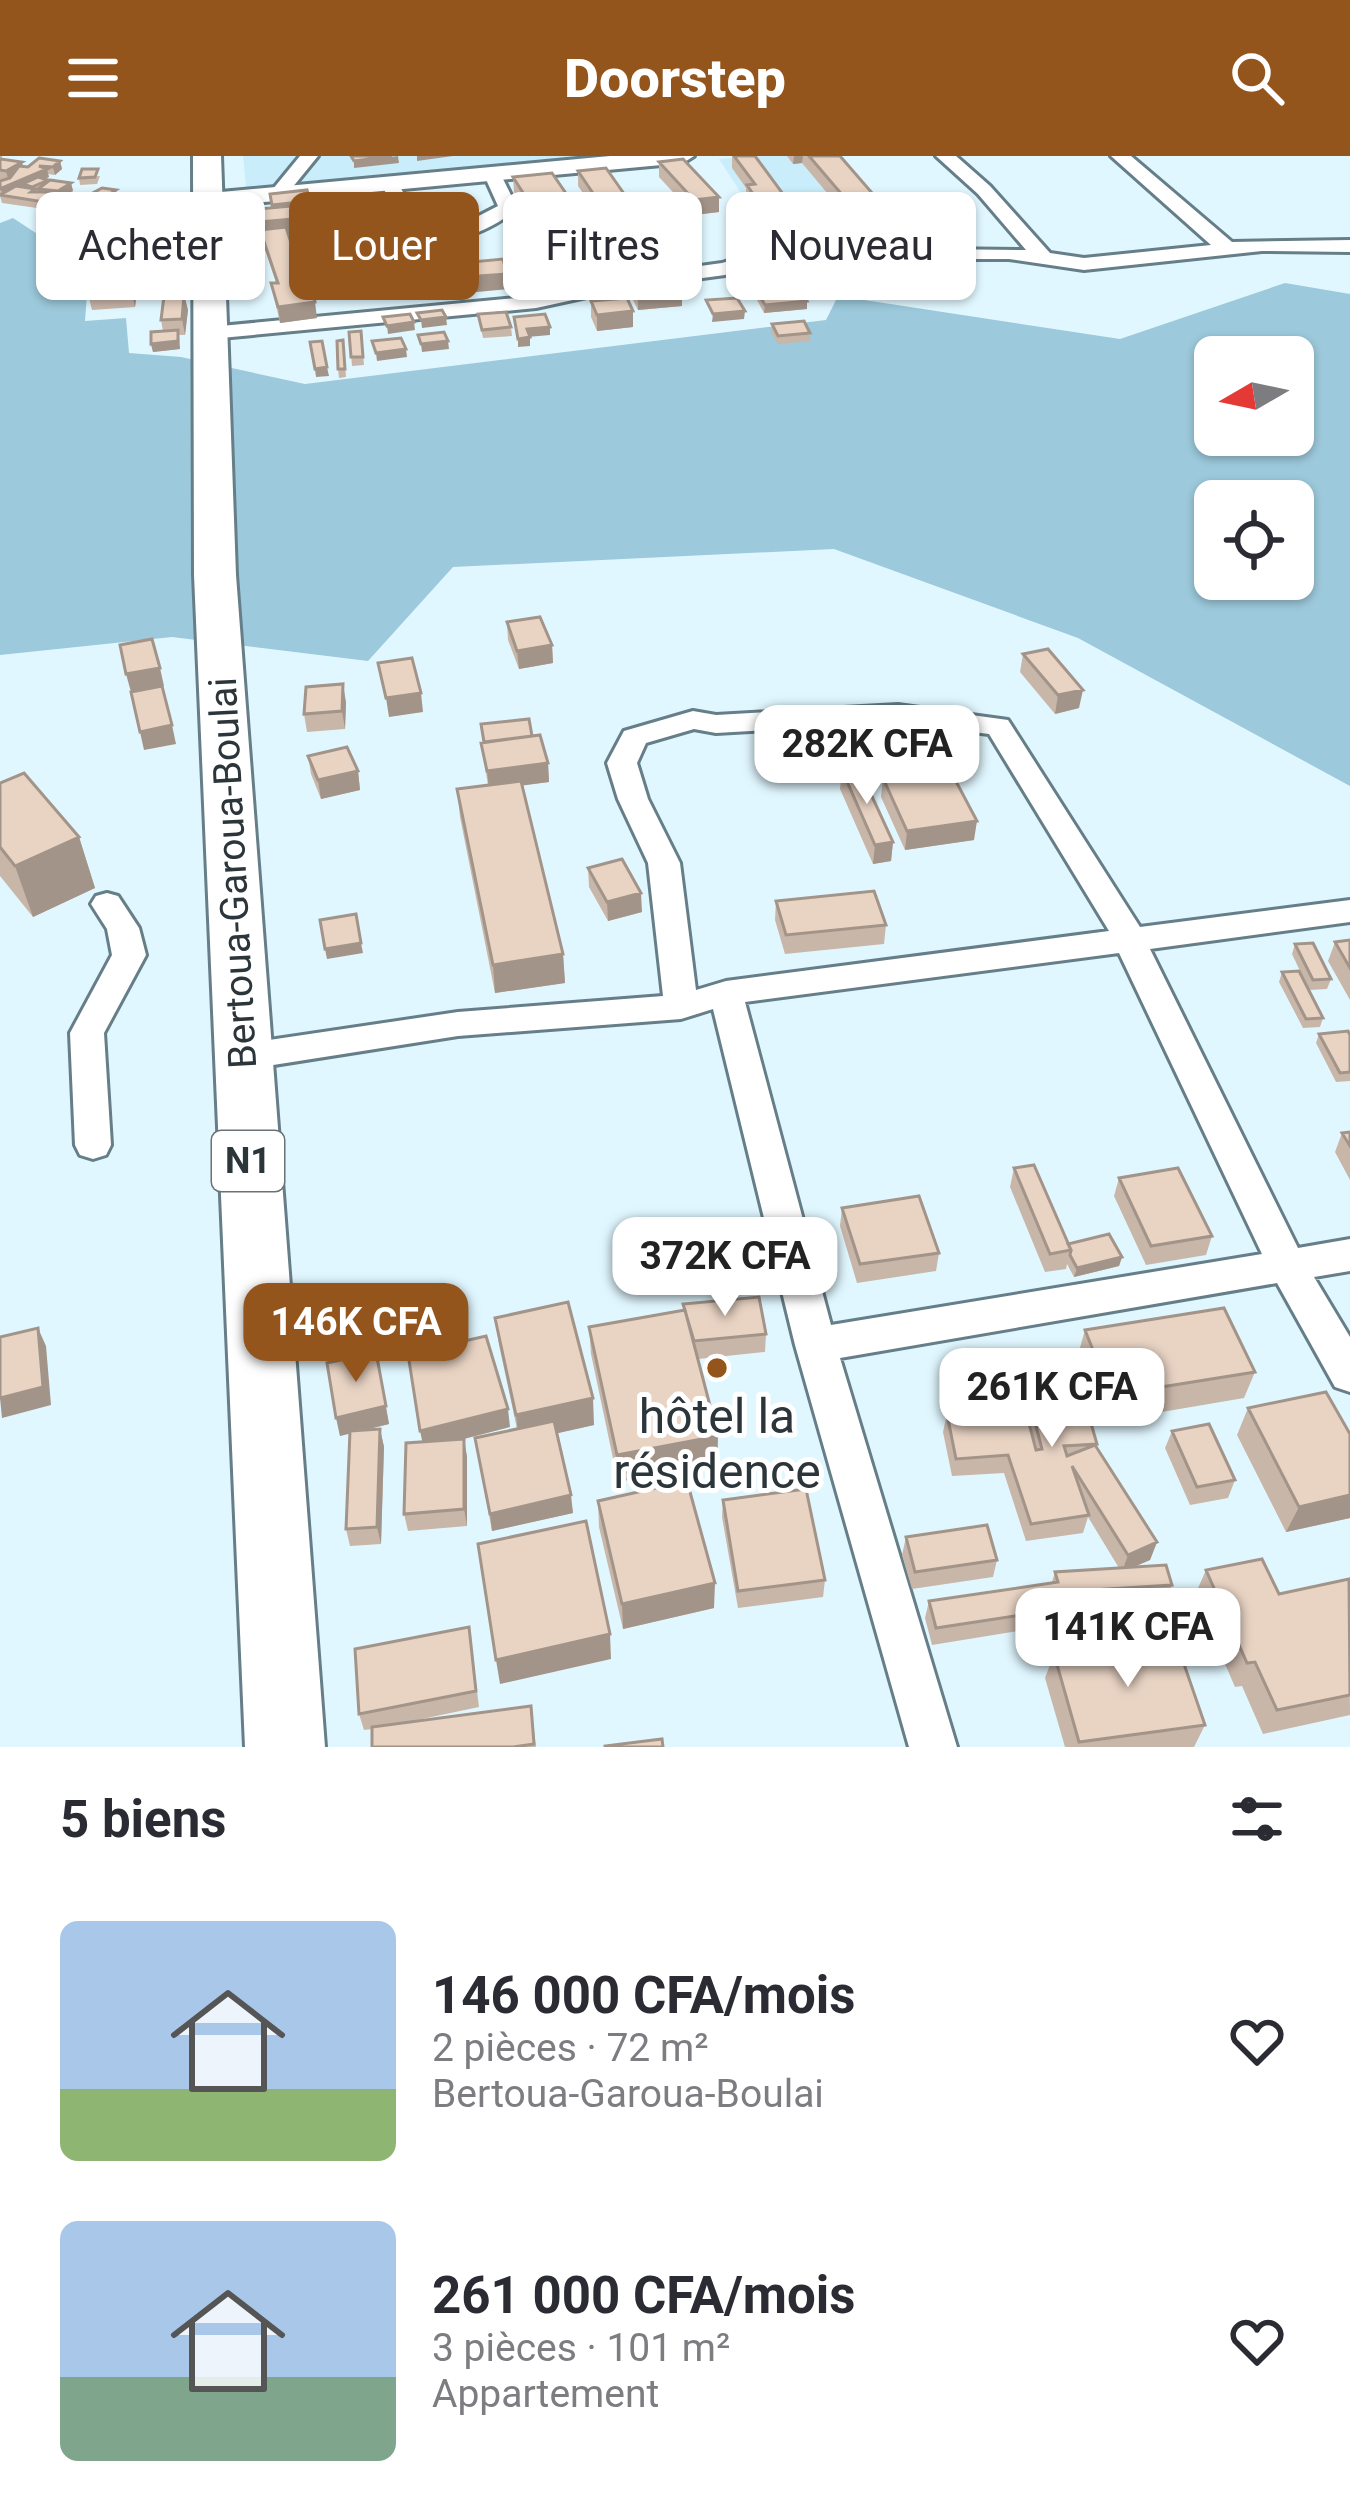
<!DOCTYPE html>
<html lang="fr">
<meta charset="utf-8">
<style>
:root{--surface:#fff;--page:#f2f2f3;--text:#2b2b33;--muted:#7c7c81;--accent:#94551d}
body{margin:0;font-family:Roboto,sans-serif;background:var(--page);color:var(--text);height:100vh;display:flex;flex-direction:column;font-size:45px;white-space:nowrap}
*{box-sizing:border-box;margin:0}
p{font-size:39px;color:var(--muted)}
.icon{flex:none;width:66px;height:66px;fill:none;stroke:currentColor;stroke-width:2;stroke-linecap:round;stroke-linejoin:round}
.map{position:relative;height:1591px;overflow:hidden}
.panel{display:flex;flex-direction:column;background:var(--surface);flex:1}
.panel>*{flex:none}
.guide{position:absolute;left:36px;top:36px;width:1278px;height:108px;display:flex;gap:24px}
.needle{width:78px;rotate:261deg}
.buttons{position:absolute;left:1194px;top:180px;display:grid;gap:24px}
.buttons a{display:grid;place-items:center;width:120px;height:120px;border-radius:18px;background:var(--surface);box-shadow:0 3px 9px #0004;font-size:60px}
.price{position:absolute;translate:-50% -102px;padding:0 27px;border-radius:24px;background:#fff;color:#222;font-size:39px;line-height:78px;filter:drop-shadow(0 3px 6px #0008)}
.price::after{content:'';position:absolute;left:50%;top:72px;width:36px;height:27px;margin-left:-18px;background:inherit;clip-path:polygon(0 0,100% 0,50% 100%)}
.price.active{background:var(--accent);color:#fff}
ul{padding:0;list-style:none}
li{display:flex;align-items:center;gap:36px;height:300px;padding:0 60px}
li span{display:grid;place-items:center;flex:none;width:336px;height:240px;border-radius:18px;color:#555}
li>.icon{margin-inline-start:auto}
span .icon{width:144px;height:144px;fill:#fffc;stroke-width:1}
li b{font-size:51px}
h2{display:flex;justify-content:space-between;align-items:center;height:144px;padding:0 60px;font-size:51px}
.chip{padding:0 42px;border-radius:18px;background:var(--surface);box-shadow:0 3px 9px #0004;font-size:42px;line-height:108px}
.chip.active{background:var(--accent);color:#fff}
header{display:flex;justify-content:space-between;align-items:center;height:156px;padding:0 60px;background:var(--accent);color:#fff;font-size:54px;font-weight:800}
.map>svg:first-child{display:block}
</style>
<header><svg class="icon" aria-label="menu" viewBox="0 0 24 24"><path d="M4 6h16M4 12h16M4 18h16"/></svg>Doorstep<svg class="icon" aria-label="search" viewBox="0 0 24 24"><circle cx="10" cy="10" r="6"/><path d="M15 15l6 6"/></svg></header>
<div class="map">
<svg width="1350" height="1591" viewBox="0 0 1350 1591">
<rect width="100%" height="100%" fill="#e1f7ff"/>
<path fill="#c9edfa" d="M243,0H591L246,32Z
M758,0H836L891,70L770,82L719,3Z"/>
<path fill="#9cc9db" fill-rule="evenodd" d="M13,62L89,112L85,165L126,162L129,197L181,201L305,228L826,164L838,140L1120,183L1285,127L1350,138V630L1078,482L834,393L453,411L368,505L172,481L0,499V67ZM1215,201H1293V279H1215ZM1215,345H1293V423H1215Z"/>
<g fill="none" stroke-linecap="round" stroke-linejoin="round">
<defs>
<path id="minor" d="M300,0H318L283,43H271L268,39Z
M936,0H956L990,30L1050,97L1084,102L1211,89L1111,0H1131L1232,86L1350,84V96L1262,95L1084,114L1009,103H775L725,119L628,132L536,152L210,183L199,177L210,171L536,140L628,120L722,107L773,91L1026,94L978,38Z
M487,15H499L517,51C478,94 363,101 306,112L296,106L306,100L410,81L381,28L384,24H396L427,77L467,66L498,50L484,19Z
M898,549L1008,564L1140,771L1350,744V766L1150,793L1298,1092L1350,1083V1115L1314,1121L1350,1181V1236L1335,1231L1277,1127L840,1202L957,1591H909L795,1189L713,853L681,863L458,880L242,914L230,910L224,901L230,892L242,888L458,856L663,840L648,707L618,643L607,607L624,575L693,555L716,559ZM898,567L989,578L1109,775L726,825L696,834L680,707L648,643L637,607L646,587L694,573L716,577ZM1119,797L1262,1098L831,1169L745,846Z
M107,737L118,740L139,772L146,799L104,877L111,989L106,999L93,1003L80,999L75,989L70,877L112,799L107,773L91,748L96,740Z"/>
<path id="tertiary" d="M610,0H694L683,7L210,51L198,44L210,37Z"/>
<path id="trunk" d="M193,0H221L236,419L325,1591H245L194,419Z"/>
</defs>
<use href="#minor" stroke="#667e88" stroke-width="6"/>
<use href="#tertiary" stroke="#667e88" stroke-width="6"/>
<use href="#trunk" stroke="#667e88" stroke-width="6"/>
<use href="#minor" fill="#fff" fill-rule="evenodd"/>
<use href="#tertiary" fill="#fff" fill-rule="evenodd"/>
<use href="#trunk" fill="#fff" fill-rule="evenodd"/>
</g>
<path fill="#c8b6a9" d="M0,0H2V3L22,6L23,10L28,11L60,5L62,13L55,19L48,18L49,21L44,23L71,27L73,35L64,40L65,44L51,54L2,47L0,40Z
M732,0H755L791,49L833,44L802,7L793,8L787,0H840L879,45L878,60L853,63V70L769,77L746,44V32L732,12Z
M659,6L719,56L694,59L659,21Z
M578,15L634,52V67L606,70L578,30Z
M100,20L97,28L80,29L79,22Z
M513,21L574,64L535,69L514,36Z
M91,38L118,42L107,48L93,46Z
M270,38L310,48L315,61L317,76L288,79L317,162L280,167L271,127H276L261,81L253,82L248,54L272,52Z
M314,42L361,47L367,71L319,74Z
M52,60L77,62L69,69L54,68Z
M159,69L160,76L149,94L127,92L126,84Z
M630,122L682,150L638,154L630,138Z
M200,127V137L178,139H184L188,154L185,179H179L180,193L153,196L151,188L163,175L161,164L164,140L145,142L144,134Z
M138,128L135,151L92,154L88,138Z
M756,134L807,153L764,157L756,142Z
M591,145L633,171L597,175L591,161Z
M478,158L511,171L512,180L483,182Z
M772,168L810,177V185L778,188L771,176Z
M361,175L364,209L352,210L349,176Z
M343,184L346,221L339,222L338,213Z
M507,466L552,489L553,507L519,513L508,484Z
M1023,498L1079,552L1055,558L1020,516Z
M343,528L346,547L345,573L307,576L304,558Z
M920,560L971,587L968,605H922L918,579Z
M820,561L910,591L908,610L859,612L893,686L891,705L873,708L840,633L842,614L857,612L826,614L818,580Z
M532,580L548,607L549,626L522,629L563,798L565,827L495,837L460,661L457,633L488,629L481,587Z
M308,600L358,615L360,634L321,643L311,618Z
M883,622L974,684L905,694L881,641Z
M0,627L79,681L95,732L33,761L0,720Z
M588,712L642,756L608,765L589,731Z
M776,745L886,769L884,788L785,798L775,764Z
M1350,784V844L1328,805L1335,786Z
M1295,788L1331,823L1327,833L1309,834L1292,798Z
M1282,816L1323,862L1320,871L1303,872L1279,826Z
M1319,878L1350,879V925L1336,926L1316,887Z
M1350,976V1024L1335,996L1342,977Z
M1014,1012L1068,1088L1122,1101L1119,1110L1074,1121L1067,1108L1066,1113L1045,1116L1010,1031Z
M1119,1022L1212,1080L1206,1099L1146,1109L1114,1040Z
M842,1052L939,1097L936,1115L857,1127L840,1070Z
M683,1148L766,1178L765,1196L698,1203L718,1280L717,1306L618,1326L591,1198L589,1171L683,1154Z
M495,1162L594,1269L557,1277L573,1357L492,1375L478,1300L517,1273L499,1189Z
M1085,1174L1255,1216L1244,1242L1103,1266L1077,1202Z
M376,1196L389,1268L365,1274L380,1273L384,1291L381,1388L350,1390L346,1373L350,1277L340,1280L327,1207Z
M1017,1198L1097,1288L1096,1291L1157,1386L1150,1404L1134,1411L1172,1429L1165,1446L1067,1452L1062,1468L932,1489L925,1462L929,1445L1052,1426L1055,1416L1119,1412L1088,1361L1083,1377L1026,1385L1004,1317L952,1320L943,1276L947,1258L1022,1252L1013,1216Z
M1248,1252L1350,1278V1362L1286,1376L1237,1279Z
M510,1271L464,1283L467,1301V1370L408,1375L404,1358L422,1286Z
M1172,1275L1235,1324L1228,1342L1190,1349L1165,1292Z
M723,1344L825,1424L823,1441L738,1452L722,1361Z
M598,1345L714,1452L623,1473L599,1371Z
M906,1381L997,1404L993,1421L912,1433L902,1399Z
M1206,1414L1279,1438L1349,1423L1350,1559L1263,1578L1242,1530L1235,1531L1195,1439Z
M1101,1458L1203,1475L1195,1492L1179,1494L1205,1569L1194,1591H1065L1045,1522L1054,1498L1101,1491L1095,1475Z
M469,1471L479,1551L403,1567L531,1550L536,1591H372V1573L364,1574L359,1558Z"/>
<path fill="#a39489" d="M398,0L399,7L354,12V5Z
M417,0H453L417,5Z
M794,0H803L802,7L793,8Z
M60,5L62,13L55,19L53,11Z
M22,6L23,14L8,23L6,15Z
M47,13L49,21L28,30L23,28L24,32L3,41L1,33Z
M71,27L73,35L64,40L65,44L51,54L50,47L58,35Z
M116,34L118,42L107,48L105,41Z
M719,41V56L694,59V44Z
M310,45L312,60L275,64L272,49Z
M879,45L878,60L853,63V70L769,77V62L849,55L850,48Z
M361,47L363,62L318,66L316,51Z
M574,49V64L535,69L534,54Z
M634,52V67L606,70L605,55Z
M75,54L77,62L69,69L67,61Z
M315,61L317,76L263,81L260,74L261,81L253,82L250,67Z
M406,62L408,77L382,80L380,64Z
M159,69L160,76L149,94L148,86Z
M390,106L392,121L351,125L349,109Z
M134,112L138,128L135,151L131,135Z
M507,118L509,133L466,137L465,121Z
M198,119L200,137L145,142L144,134Z
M682,134V150L638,154V138Z
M184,139L188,154L185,179L182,163Z
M807,145V153L764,157L765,149Z
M315,146L317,162L280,167L278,151Z
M633,155V171L597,175V159Z
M745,155L744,163L712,166L713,158Z
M446,161L447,169L422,172L421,164Z
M414,166L415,174L388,178L387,170Z
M550,171V179L527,181V173Z
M178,174L180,193L153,196L151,188Z
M530,181V190L518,191V183Z
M448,185L449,193L422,196L421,188Z
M406,193L407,201L377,205L376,197Z
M327,211L329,220L316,221L315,213Z
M552,489L553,507L519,513L517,495Z
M160,512L164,530L131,536L126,518Z
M343,528L346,547L345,573L342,555Z
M1083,534L1079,552L1055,558L1058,539Z
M421,537L423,556L389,561L386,542Z
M172,569L176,588L144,594L140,576Z
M548,607L549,626L489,634L487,615Z
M358,615L360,634L321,643L318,624Z
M977,665L974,684L905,694L907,675Z
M79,681L95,732L33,761L15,710Z
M893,686L891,705L873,708L875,689Z
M641,737L642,756L608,765L607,746Z
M361,787L363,797L327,803L325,793Z
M563,798L565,827L495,837L493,809Z
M1122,1101L1119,1110L1074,1121L1077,1112Z
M38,1172L46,1190L51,1249L2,1262L0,1242Z
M376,1196L389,1268L340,1280L336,1262Z
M593,1242L594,1269L519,1286L516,1259Z
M508,1253L510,1271L424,1293L420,1275Z
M380,1273L384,1291L381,1388L377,1371Z
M718,1280L717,1306L618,1326L617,1299Z
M464,1283L467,1301V1370L464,1353Z
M571,1339L573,1357L492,1375L490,1358Z
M1350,1339V1362L1286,1376L1299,1351Z
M1157,1386L1150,1404L1122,1416L1128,1399Z
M715,1427L714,1452L623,1473L622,1448Z
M610,1478L611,1503L500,1528L496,1504Z"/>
<path fill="#e9d4c4" stroke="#a39489" stroke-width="3" d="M351,0H392L354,5Z
M734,0H755L791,49L843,43L854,55L769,62L747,29L755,28Z
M809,0H840L879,45L850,48Z
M39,2L60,5L53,11L39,10L47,13L0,33V25L10,22L19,10L28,11Z
M683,3L719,41L694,44L659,6Z
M0,4L1,3L22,6L6,15L0,14Z
M606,12L634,52L605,55L578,15Z
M82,13H98L95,21L79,22Z
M552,17L574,49L534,54L513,21Z
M38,21L48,24L32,31L23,28Z
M50,24L71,27L58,35L38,33Z
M16,30L35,33L31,36H63L50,47L0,39Z
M102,32L116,34L105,41L91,38Z
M307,34L310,45L272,49L270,38Z
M359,38L361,47L316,51L314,42Z
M401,47L406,62L380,64L376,49Z
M312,48L315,61L250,67L248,54Z
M60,53L75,54L67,61L52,60Z
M365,57L366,64L318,67V60Z
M137,68L159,69L148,86L126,84Z
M286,71L293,93L305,92L315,146L278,151L271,127H278L260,74Z
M386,91L390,106L349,109L347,94Z
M503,103L507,118L465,121L461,107Z
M134,112L131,135L88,138L92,115Z
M673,118L682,134L638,138L630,122Z
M198,119V129L144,134V124Z
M798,130L807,145L765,149L756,134Z
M184,139L182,163L161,164L164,140Z
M627,142L633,155L597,159L591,145Z
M737,142L745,155L713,158L706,144Z
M442,154L446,161L421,164L417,157Z
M506,156L511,171L482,174L478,158Z
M410,158L414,166L387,170L383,161Z
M545,158L550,171L527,173L530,181L518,183L514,161Z
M804,165L810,177L778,180L772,168Z
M178,174V185L151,188V176Z
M361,175L363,201H351L349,176Z
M444,176L448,185L421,188L418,179Z
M401,182L406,193L376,197L372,185Z
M343,184L345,213H338L337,185Z
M322,185L327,211L315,213L310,186Z
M540,461L552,489L517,495L507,466Z
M152,483L160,512L126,518L120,489Z
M1048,493L1083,534L1058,539L1023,498Z
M412,502L421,537L386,542L378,507Z
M343,528L342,555L304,558L306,531Z
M162,530L172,569L140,576L131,536Z
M900,557L910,591L827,595L820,561Z
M920,560L966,561L971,587L924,586Z
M529,563L532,580L484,586L481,568Z
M540,579L548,607L487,615L481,587Z
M347,591L358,615L318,624L308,600Z
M859,612L893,686L875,689L842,614Z
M950,614L977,665L907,675L883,622Z
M24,617L79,681L15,710L0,691V627Z
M521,625L563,798L493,809L457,633Z
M622,703L641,737L607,746L588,712Z
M874,735L886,769L786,779L776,745Z
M356,758L361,787L325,793L320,764Z
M1350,784V812L1335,786Z
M1313,787L1331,823L1313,824L1295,788Z
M1299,815L1323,862L1306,863L1282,816Z
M1348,875L1350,879V916L1340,917L1319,878Z
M1350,976V990L1342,977Z
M1034,1009L1071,1094L1050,1098L1014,1012Z
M1178,1012L1212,1080L1151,1090L1119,1022Z
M919,1040L939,1097L860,1108L842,1052Z
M1109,1078L1122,1101L1077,1112L1070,1099L1071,1094L1068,1088Z
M759,1141L766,1178L694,1185L683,1148Z
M568,1146L593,1242L516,1259L495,1162Z
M1224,1152L1255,1216L1111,1239L1085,1174Z
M685,1154L718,1280L617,1299L589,1171Z
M38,1172L43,1231L0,1242V1181Z
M486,1180L508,1253L420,1275L408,1198Z
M1070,1194L1097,1288L1064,1290L1067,1300L1095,1289L1157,1386L1128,1399L1072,1310L1089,1359L1031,1368L1008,1299L956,1303L947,1258L1025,1252L1036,1294L1042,1293L1017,1198Z
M376,1196L386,1250L336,1262L327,1207Z
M1326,1236L1350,1278V1339L1299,1351L1248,1252Z
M554,1265L571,1339L490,1358L475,1282Z
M1209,1268L1235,1324L1197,1331L1172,1275Z
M380,1273L377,1371L346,1373L350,1275Z
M464,1283V1353L404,1358L406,1287Z
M687,1325L715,1427L622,1448L598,1345Z
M806,1333L825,1424L738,1435L723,1344Z
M586,1365L610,1478L496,1504L478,1388Z
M987,1369L997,1404L915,1416L906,1381Z
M1262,1403L1279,1438L1349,1423L1350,1539L1277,1554L1255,1506L1247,1507L1206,1414Z
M1166,1409L1172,1429L1062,1436L1067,1452L936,1472L929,1445L1058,1426L1055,1416Z
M1191,1444L1203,1475L1112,1490L1101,1458Z
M469,1471L476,1535L359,1558L355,1493Z
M1175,1482L1205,1569L1079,1586L1054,1498Z
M531,1550L534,1588L513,1591H372V1571Z
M662,1583L663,1591H605V1590Z"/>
<circle fill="#94551d" stroke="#fff" stroke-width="4.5" cx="717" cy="1212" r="12"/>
<g text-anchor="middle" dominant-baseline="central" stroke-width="10" stroke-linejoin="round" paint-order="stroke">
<rect fill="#fff" stroke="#6b7275" stroke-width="3" x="212" y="975" width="72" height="60" rx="9"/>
<g font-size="36" font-weight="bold" fill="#2c363a">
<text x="248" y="1005">N1</text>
</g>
<g font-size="39" fill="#2c363a" stroke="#fff">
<text transform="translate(233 717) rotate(-93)">Bertoua-Garoua-Boulai</text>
</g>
<g font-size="48" fill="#2c363a" stroke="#fff">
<text x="717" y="1260">hôtel la<tspan x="717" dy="55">résidence</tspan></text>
</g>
</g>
</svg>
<div class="buttons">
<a><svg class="needle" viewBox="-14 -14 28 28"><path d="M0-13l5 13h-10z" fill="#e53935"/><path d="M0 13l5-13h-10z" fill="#7c7c81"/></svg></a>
<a><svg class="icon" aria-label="locate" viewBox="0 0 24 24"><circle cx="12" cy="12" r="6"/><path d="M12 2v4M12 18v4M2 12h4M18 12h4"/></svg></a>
</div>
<b class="price" style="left:867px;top:651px">282K CFA</b>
<b class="price" style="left:725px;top:1163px">372K CFA</b>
<b class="price active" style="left:356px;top:1229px">146K CFA</b>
<b class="price" style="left:1052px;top:1294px">261K CFA</b>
<b class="price" style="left:1128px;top:1534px">141K CFA</b>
<div class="guide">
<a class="chip">Acheter</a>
<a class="chip active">Louer</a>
<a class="chip">Filtres</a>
<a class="chip">Nouveau</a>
</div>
</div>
<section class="panel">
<h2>5 biens<svg class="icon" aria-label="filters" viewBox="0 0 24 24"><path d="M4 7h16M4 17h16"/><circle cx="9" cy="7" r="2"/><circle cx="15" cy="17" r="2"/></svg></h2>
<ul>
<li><span style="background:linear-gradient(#a9c7e8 70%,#8fb573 0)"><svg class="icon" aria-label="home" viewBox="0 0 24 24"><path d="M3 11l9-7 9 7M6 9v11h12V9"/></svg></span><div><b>146 000 CFA/mois</b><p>2 pièces · 72 m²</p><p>Bertoua-Garoua-Boulai</p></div><svg class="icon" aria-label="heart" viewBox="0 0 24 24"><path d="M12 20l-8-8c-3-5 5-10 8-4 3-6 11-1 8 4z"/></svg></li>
<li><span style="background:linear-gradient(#a9c7e8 65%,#7fa58c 0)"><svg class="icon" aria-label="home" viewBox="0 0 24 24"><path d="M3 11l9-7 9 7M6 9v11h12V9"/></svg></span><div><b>261 000 CFA/mois</b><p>3 pièces · 101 m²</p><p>Appartement</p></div><svg class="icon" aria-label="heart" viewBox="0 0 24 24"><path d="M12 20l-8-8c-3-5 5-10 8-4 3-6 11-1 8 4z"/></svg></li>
</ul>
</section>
